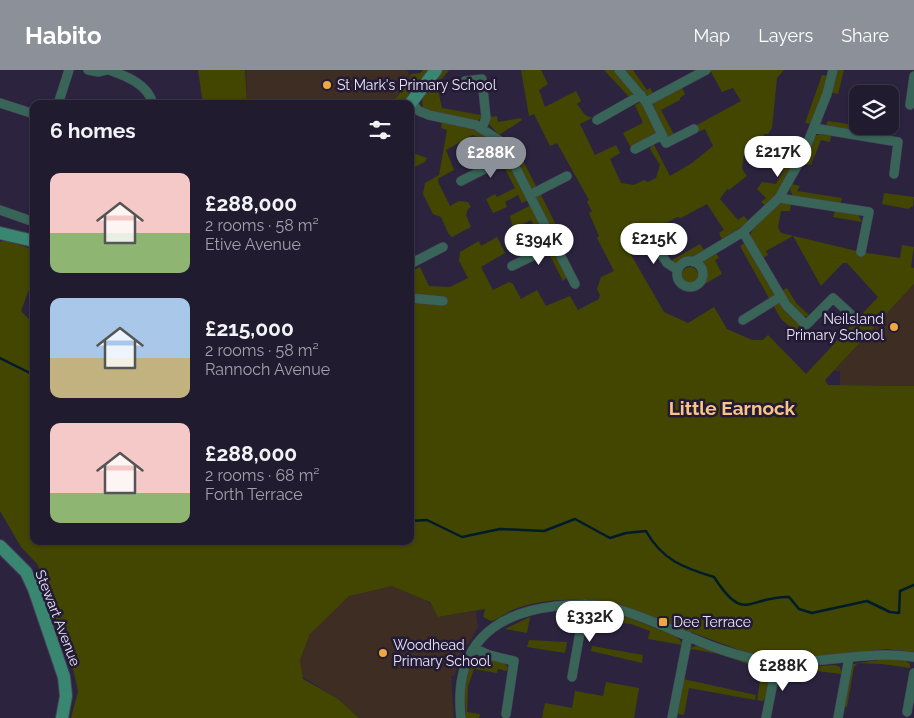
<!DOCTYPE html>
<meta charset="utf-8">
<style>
:root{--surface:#211b2f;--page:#2d283b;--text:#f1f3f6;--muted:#a2a1aa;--line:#3e394b;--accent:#8c9099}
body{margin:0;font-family:Raleway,sans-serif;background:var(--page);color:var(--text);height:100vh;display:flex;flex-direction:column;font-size:19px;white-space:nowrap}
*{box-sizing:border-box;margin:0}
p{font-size:16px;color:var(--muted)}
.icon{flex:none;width:28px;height:28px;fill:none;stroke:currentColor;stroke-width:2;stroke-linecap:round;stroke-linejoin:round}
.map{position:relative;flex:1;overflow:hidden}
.sheet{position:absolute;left:30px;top:30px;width:384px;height:445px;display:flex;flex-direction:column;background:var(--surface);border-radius:10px;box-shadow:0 1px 4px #0004,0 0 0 1px var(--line)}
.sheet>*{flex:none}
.fabs{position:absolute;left:849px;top:15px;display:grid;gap:10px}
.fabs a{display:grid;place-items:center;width:50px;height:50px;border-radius:10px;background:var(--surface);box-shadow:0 1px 4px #0004,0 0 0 1px var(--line);font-size:25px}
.price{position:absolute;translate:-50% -42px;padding:0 11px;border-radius:18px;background:#fff;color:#222;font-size:16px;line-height:32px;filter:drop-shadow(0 1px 2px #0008)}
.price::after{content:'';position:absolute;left:50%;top:30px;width:15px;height:11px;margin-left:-8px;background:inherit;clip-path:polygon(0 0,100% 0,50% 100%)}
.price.current{background:var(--accent);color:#fff}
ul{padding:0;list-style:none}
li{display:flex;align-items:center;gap:15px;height:125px;padding:0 20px}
li span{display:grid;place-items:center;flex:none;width:140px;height:100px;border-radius:10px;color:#555}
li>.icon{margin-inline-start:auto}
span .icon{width:60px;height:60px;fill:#fffc;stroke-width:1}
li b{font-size:21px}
h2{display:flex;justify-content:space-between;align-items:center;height:60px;padding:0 20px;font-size:21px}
header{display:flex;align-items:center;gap:30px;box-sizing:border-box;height:70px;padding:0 25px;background:var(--accent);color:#fff}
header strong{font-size:24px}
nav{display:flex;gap:28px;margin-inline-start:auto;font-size:18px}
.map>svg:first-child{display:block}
</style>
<header>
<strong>Habito</strong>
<nav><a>Map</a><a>Layers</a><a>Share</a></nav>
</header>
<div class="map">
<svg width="914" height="648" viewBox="0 0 914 648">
<rect width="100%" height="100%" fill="#2c243f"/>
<path fill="#3d2d22" d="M246,0H407L410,8L405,17L391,34H247Z
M914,214V316L840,315V301H833Z
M391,515L424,528L437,541L438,547L476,541L478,557L468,575L466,574L454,606H451L454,648H359L337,628L301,606L300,590L310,564L332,541L349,526Z"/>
<path fill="#434601" d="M198,0H245L247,34H203Z
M423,0H430L405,34H391L409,12L411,4L420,3Z
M441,0H449L437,15L442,38L481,45L483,47L475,52L430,43L423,39L422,27Z
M521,0H541L548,14L539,20L545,37L576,21L581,31L577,34L585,45L592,48L580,54L595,85L616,75L620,83L610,89L621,113L634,115L644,110L648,112L656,108L660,95L650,79L653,73L670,106L692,93L713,76L705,59L698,62L695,56L741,31L733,18L722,22L710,0H784L777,8L772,58L768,64H764L763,70L755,69L745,76L742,99L747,106L729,120L727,119L720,129L738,150L744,146L749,152L722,169L719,163L724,160L707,134L681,148L677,147L626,176L664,242L688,253L714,237L727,259L752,270H763L768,265L806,304L878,227L847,193H843L821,216L793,166L766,181L768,185L762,189L750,167C750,159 771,137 779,134C783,132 787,133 791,133L790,141H781L778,157L781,163L861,182L900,188L902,175L914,177L911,197L914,198V214L825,310L828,315L914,316V582L886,579L803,589L770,588L742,581L615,534C584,528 545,527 515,539C507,542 500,549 491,551L483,547L485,539L438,547L430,532L392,516L349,526L310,564L300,590L303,609L337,628L359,648H71L78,621L74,603L38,495L21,477L0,441V172L6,170L34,180V206L21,241L34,254V471H410V202L420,197L429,216L450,217L468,208L459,191L460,182L479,171L481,176L497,167L505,183L481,197L493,220L509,212L513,214L521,229L537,220L546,236L570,226L578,240L599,229L600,225L597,219L601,207L614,201L597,168L599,166L589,143L592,141L587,132L589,130L557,73L550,76L534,44L529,46Z
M604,0H615L637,26L631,29Z
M624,0H633L647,20L650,18L654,25H645Z
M837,0H844L838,24L831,22Z
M822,5L829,6L812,54L805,53Z
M682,17L685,24L680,28V30L661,40L674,65L668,68L653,35L657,30Z
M641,32L656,63L631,78L623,63L643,53L635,35Z
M497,46L498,52L521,48L522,50L499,65L488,53L490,47Z
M442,51C467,57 490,61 505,85L499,88L489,75L473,65L446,80L454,100L439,108L438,112L450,136L459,131L468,132L471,137L468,139L466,145L471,157L452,167L448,163L441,147L433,144L423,124L425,113L439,105L447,60L441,58Z
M828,51L868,57L867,64L825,57Z
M822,63L831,65L830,72L821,70L811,95L803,94L815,66Z
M410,82L427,88L425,92L416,96L411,104Z
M520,85L537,118L532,121L514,88Z
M790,88L797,90L779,121L766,136L761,132L766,128L757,119L762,112L776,114Z
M508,90L528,130L522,133L518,125L505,132L507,137L493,143L486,129L495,124L497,127L515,118L502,93Z
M792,114L800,116L797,121L842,128L840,135L794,128L790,120Z
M540,123L556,155L550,158L534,126Z
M884,123L914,127L913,136L908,139L882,134Z
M531,135L550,174L545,177L531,150L513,159L510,146Z
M835,140L858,144L862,152L833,147Z
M746,172L776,226L770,230L740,176Z
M700,174L704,180L675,196L672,190Z
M553,179L567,207L563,211L548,182Z
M715,182L719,188L715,190L722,204L705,214L703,190Z
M682 205a8 8 0 1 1 16 0a8 8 0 1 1-16 0Z
M787,218L796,233L809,245L807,247L794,241L781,221Z
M779,231L786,242L800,255L795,261L781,249L773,235Z
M593,540L622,545L675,566L680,570L682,575L648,569L650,561L631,554L587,549L589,543Z
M530,547L527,563L505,559Z
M529,570L567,572L565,583L527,577Z
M698,575L766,598C771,606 769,623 763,631L757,630L762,599L719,584L691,579L683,607L690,578Z
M592,576L643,585L642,593L591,581Z
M480,585L504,592L508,598L507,601L498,599L497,603L474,599L468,616L467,642L480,644L479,648H466L464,617L472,590Z
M886,589L904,590L910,594V598L882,594L858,593L854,597L847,637L844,636L853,594Z
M835,595L840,597L842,604L807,600L805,612L783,609L785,601L776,604L782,598Z
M683,609L756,625L755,630L689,618L684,645L677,644Z
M606,612L639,618L634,648H542L545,633L572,638L575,621L603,626Z"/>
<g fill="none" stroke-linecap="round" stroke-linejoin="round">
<path stroke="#001c2c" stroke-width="2.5" d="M0,288L34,305
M410,451L427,450L462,467L500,459L544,461L575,449L610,468L626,463L646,461C662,490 684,498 714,507C745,555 748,526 789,527L799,539L812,543L867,531L890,542L899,543L900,521L914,515"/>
<defs>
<path id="street" d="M88,0L99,2L107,0
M109,0C126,6 148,14 153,34
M619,0L646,32L666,73L694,59
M465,11L482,9L486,48L482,58
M646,32L706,0
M0,33L34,44
M411,33L419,41L429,45L476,55L503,73L575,214
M58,34L69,0
M910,35L914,6
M597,50L641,25
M814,58L898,72L894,104
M635,79L662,65
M461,111L510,86
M530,125L567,106
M779,128L869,142L861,182
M0,140L34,152
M743,162L786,235L806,255L833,228L857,250
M649,166L667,193L678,200
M677 204a13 13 0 1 1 26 0a13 13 0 1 1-26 0Z
M693,192L743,162L779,128L802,87L827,24L833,0
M410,194L443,177
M512,196L555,175
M410,228L443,231
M743,250L780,227
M474,578L489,585L514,591L506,644
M572,607L585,534
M907,642L914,603
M461,648C453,578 491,543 557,536C576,534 596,533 614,538C662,551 706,580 756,589C809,599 861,579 914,587
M672,648L688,566
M766,648L777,592
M838,648L849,588"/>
<path id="secondary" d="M410,34L436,0
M0,163L34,171
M0,476L26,502L34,519L64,607L66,626L62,648"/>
</defs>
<use href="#street" stroke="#473f59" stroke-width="10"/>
<use href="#secondary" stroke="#473f59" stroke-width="14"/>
<use href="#street" stroke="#386557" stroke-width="9"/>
<use href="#secondary" stroke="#398770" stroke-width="12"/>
</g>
<g fill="#f1a640" stroke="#231a35" stroke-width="2">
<circle cx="327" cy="15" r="5"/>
<circle cx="894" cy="257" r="5"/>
<rect x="658" y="547" width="10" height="10" rx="2.5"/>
<circle cx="383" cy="583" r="5"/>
</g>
<g text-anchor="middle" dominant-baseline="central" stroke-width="5" stroke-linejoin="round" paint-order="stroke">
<g font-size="14" fill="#eae6f8" stroke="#231a35" text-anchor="start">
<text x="337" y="15">St Mark's Primary School</text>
<text x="884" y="249" text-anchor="end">Neilsland<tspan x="884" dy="16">Primary School</tspan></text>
<text x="673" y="552">Dee Terrace</text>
<text x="393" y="575">Woodhead<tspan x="393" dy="16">Primary School</tspan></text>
</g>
<g font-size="14" fill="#eae6f8" stroke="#231a35">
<text transform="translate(58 548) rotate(69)">Stewart Avenue</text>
</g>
<g font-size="19" font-weight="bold" fill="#f9c485" stroke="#231a35">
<text x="732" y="338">Little Earnock</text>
</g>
</g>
</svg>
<div class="fabs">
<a><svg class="icon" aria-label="layers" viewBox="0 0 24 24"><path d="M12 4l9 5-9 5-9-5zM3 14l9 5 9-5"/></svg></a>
</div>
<b class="price" style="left:778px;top:108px">£217K</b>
<b class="price current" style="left:491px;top:109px">£288K</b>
<b class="price" style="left:654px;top:195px">£215K</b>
<b class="price" style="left:539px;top:196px">£394K</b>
<b class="price" style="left:590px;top:573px">£332K</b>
<b class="price" style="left:783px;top:622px">£288K</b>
<section class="sheet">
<h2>6 homes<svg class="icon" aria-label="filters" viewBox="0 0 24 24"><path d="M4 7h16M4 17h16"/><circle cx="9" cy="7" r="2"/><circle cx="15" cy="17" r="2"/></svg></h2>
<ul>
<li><span style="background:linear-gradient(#f6c9c9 60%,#8fb573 0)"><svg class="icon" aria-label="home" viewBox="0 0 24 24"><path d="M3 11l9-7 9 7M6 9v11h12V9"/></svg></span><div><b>£288,000</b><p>2 rooms · 58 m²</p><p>Etive Avenue</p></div></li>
<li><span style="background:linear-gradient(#a9c7e8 60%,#c2b280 0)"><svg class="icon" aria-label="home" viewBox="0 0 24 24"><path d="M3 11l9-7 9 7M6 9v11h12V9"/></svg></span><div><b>£215,000</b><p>2 rooms · 58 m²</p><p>Rannoch Avenue</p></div></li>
<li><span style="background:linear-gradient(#f6c9c9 70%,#8fb573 0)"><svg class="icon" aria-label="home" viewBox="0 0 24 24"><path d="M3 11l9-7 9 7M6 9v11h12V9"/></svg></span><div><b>£288,000</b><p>2 rooms · 68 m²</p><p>Forth Terrace</p></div></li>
</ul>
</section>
</div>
